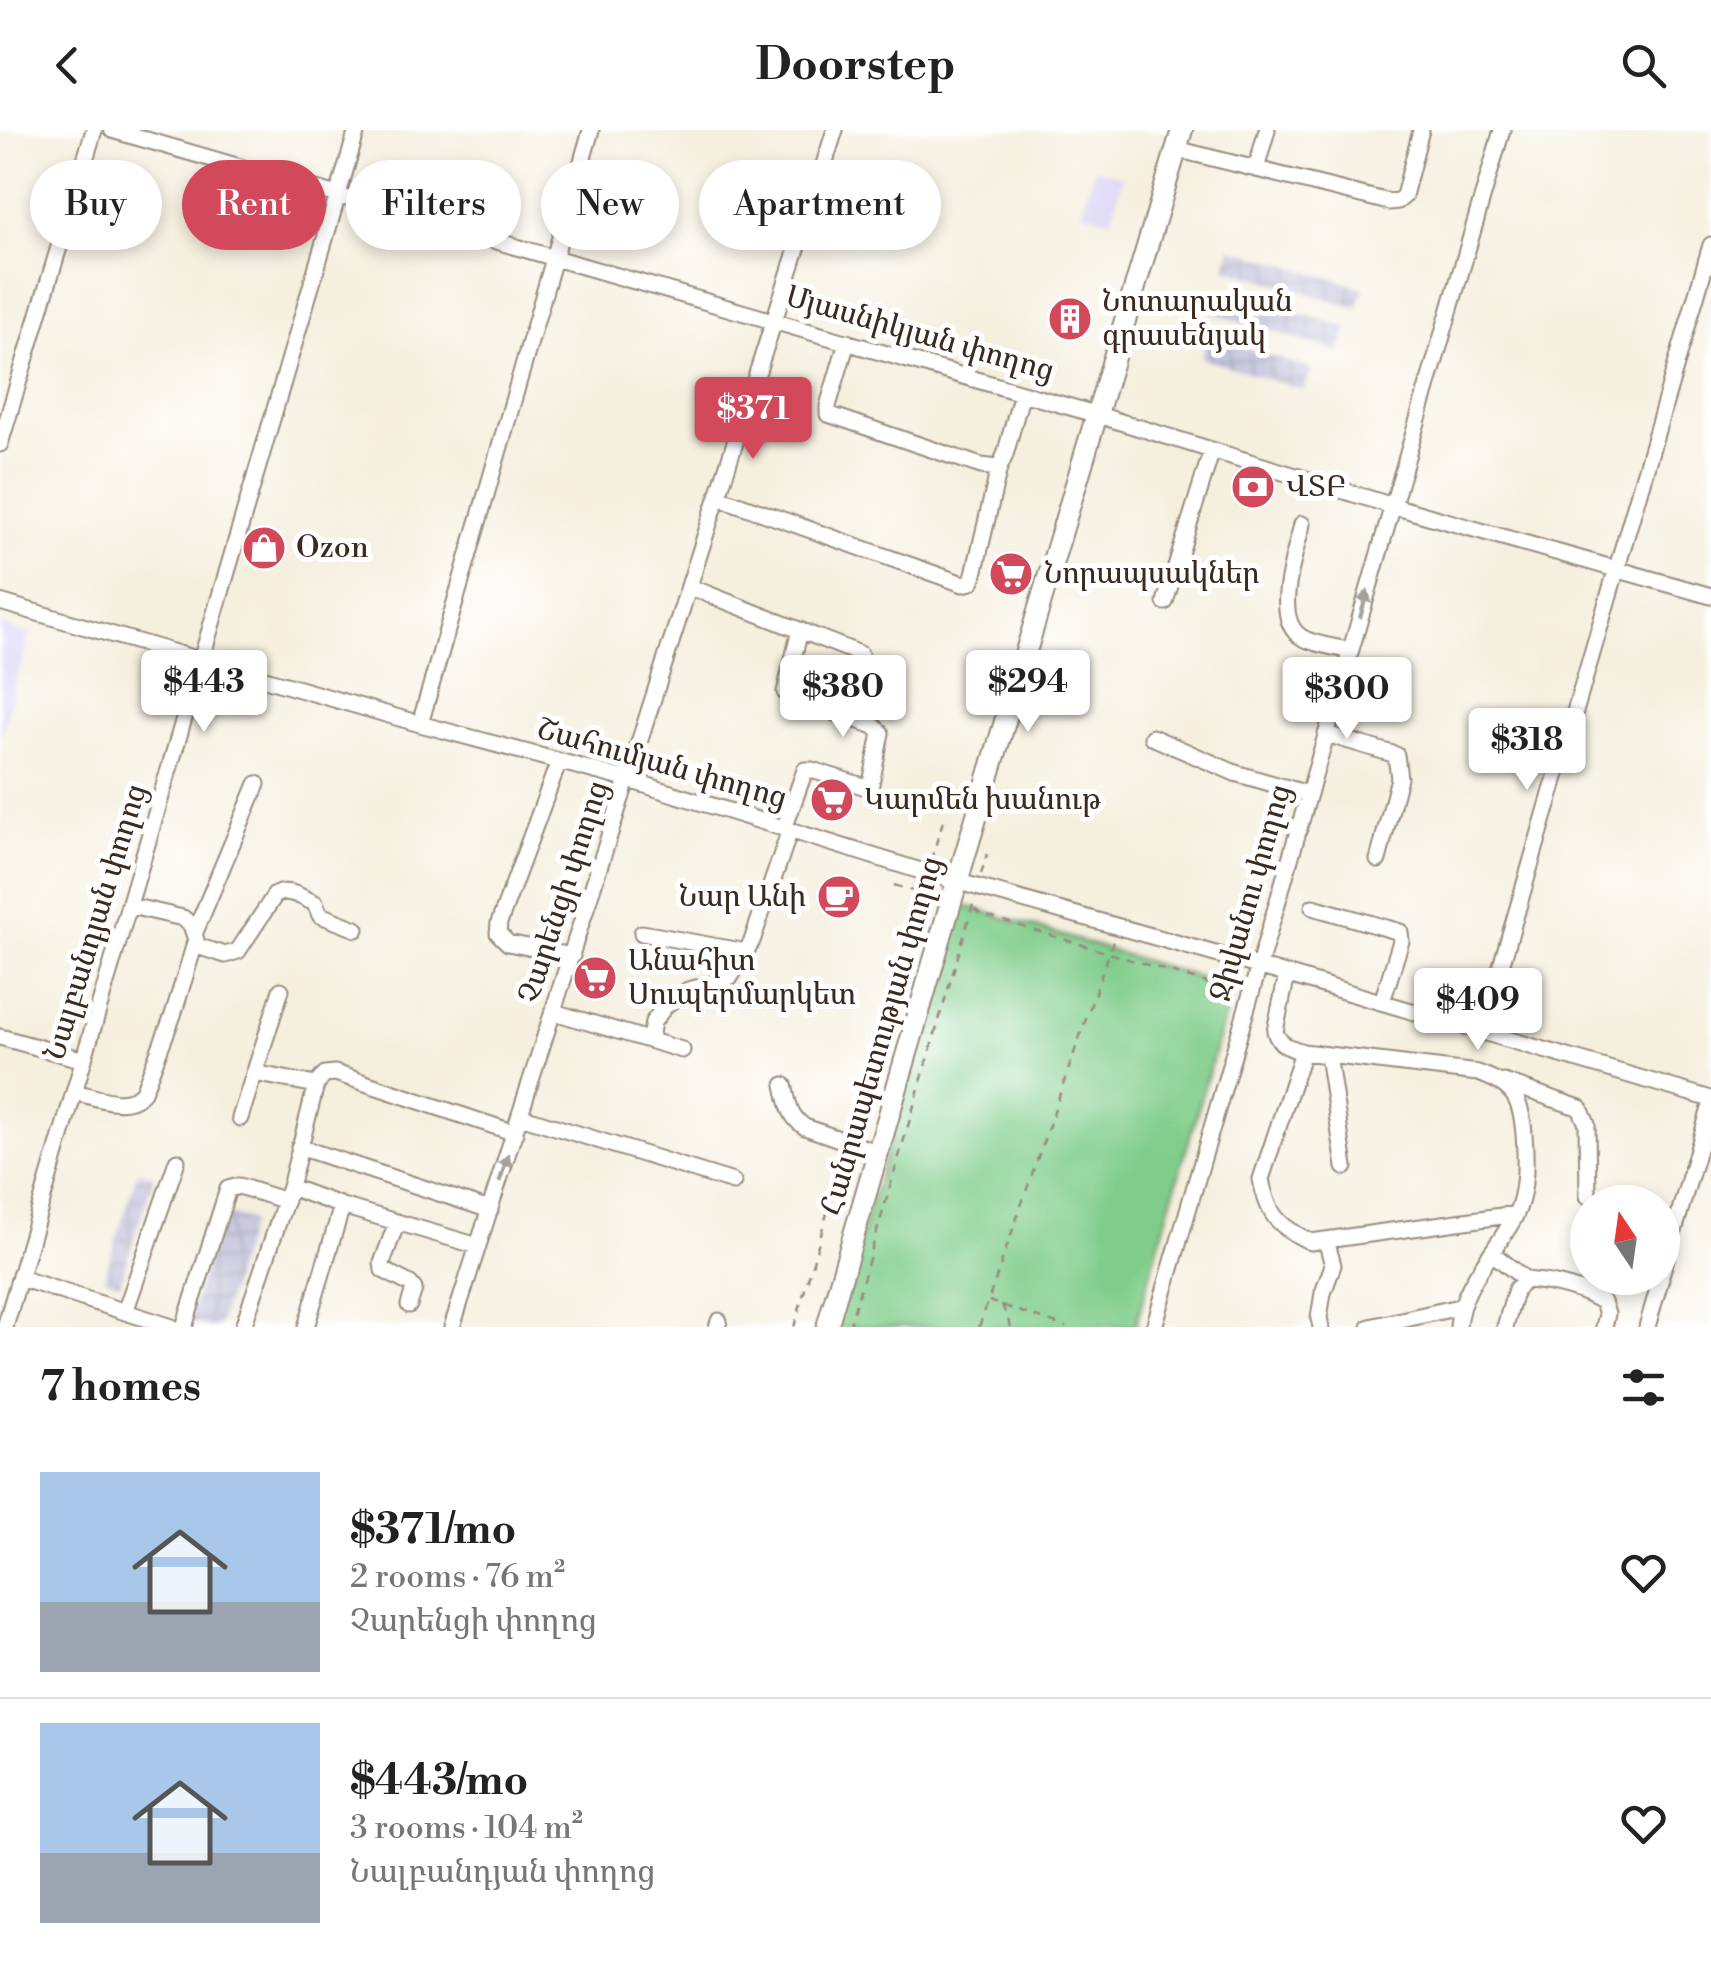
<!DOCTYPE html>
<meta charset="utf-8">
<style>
:root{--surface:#fff;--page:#f2f2f2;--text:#222;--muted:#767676;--line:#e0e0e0;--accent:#d1495b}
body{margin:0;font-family:"Libre Bodoni","Noto Serif Armenian",serif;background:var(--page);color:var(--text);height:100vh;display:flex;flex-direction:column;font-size:38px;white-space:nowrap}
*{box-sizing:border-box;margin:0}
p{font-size:32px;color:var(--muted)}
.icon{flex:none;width:55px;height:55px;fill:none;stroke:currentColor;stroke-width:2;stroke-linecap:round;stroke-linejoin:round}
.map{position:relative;height:1197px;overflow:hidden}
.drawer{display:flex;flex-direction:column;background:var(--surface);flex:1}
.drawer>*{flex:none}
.hud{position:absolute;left:30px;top:30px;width:1000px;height:90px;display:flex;gap:20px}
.needle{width:65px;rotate:347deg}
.buttons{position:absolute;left:1570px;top:1055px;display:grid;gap:20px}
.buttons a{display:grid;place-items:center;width:110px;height:110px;border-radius:50%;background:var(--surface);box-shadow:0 5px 15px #0003;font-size:50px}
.price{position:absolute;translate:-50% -85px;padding:0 22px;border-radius:10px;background:#fff;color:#222;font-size:32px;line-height:65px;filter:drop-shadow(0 2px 5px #0008)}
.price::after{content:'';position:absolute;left:50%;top:60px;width:30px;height:22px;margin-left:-15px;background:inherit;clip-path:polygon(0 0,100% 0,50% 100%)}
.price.active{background:var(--accent);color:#fff}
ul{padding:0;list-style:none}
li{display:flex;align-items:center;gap:30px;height:250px;padding:0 40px}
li+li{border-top:2px solid var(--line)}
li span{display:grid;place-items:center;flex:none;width:280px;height:200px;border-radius:0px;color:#555}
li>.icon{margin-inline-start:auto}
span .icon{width:120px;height:120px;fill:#fffc;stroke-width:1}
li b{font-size:42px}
h2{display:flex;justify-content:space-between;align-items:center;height:120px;padding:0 40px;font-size:42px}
.tag{padding:0 35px;border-radius:45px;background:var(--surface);box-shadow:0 5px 15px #0003;font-size:35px;line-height:90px}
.tag.active{background:var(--accent);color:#fff}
header{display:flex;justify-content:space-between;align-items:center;height:130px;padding:0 40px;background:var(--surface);font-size:45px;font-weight:800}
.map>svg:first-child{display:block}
</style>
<header><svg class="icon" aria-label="back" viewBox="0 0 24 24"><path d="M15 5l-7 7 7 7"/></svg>Doorstep<svg class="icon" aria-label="search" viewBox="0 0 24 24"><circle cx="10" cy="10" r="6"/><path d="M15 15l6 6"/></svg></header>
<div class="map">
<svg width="1711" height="1197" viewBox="0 0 1711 1197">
<defs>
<pattern id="industrial-grid" width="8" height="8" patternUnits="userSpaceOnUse" patternTransform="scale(2.5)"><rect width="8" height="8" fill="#c2c2dc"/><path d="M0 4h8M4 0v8" fill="none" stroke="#a8a7bc"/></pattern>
</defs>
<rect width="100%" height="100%" fill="#fff"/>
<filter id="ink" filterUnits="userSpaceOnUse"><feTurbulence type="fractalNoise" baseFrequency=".01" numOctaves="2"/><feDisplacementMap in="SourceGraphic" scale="20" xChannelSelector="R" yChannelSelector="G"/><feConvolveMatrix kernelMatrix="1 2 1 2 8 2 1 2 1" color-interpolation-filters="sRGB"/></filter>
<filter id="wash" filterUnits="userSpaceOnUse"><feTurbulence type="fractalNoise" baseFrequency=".0048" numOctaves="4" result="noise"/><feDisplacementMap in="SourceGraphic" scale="40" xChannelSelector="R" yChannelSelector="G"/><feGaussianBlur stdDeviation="2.25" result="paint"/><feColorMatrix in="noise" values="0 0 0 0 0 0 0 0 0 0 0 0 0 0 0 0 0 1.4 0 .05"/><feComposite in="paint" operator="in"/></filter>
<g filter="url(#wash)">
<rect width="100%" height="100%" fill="#f5efde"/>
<path fill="#dcd6f6" d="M1094,38L1123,46L1111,90L1082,82Z
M0,495L30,504L0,608Z"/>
<path fill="url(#industrial-grid)" d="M1231,118L1364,158L1357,178L1225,138Z
M1221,159L1348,198L1340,222L1213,183Z
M1208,207L1311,239L1304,260L1201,228Z
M138,1041L154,1046L120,1153L104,1147Z
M222,1082L251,1091L218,1197H208L188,1191Z"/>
<path fill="#80cd8b" stroke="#5e7c54" stroke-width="2.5" d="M960,774L1233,858L1135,1197H834Z"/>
</g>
<g filter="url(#ink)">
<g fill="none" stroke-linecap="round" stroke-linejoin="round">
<defs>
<path id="minor" d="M112,0L1098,285L1393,376L1711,466
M1176,19L1389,72L1398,71L1404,66L1421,0
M1256,39L1267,0
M847,212L828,276V284L981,336L999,338L1005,325L1022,263
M0,314L94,0
M718,367L963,454L971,452L974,444L999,338
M1302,394C1296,423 1270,490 1303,508C1316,515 1336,517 1350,521
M690,457L860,524
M0,472L420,594L629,650L927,743L1258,836L1711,969
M1165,472L1212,320
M420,594L591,0
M1326,604L1396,625L1399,648L1378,730
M1152,607L1235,643L1308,664
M559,631L499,793L498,803L508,813L572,826
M784,699L805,640H812L866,657L871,654L881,603L874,596L789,567L785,562L800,500
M1313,777L1400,802L1401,811L1382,872
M195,802L257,654
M642,803L746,822
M194,815L225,825L238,821L275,765C288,757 302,768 315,773L320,785L356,799
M1287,845L1275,901C1278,915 1291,918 1303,922L1478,943C1513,955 1521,967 1524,1004C1526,1031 1527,1063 1514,1088C1495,1123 1460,1157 1458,1197
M554,882L682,920
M1482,901L1711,115
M0,907L84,930
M650,910L653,892L666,875L688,860L720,852L731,846L752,811L790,700
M1303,922L1261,1049C1268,1086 1278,1096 1311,1112L1516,1084
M1328,925L1345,1037
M254,943L316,955
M1504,952L1580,978L1587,994L1588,1066
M784,955C788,972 789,987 805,997L879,1023
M75,962C96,967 126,981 143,962L173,885L196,810L191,795L183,788L130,776
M520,986L733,1052
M240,988L281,860
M299,1017L490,1080
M290,1057L342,1076L478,1116
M397,1092L382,1133L383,1140L410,1154L414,1159L409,1175
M1492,1123L1526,1150
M1662,1142L1711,975
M20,1148L172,1197
M125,1182L177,1031
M5,1197L357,0
M184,1197L228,1059L239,1056L286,1071
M243,1197L290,1057L316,955L325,944L335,943L515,1003
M306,1197L342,1076
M452,1197L835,0
M717,1197L719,1191
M1154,1197L1502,0
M1321,1197L1319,1188L1323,1163L1333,1135L1326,1110
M1370,1197L1459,1177
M1505,1197L1516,1159L1526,1150C1553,1152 1580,1158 1603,1172L1607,1184L1604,1197
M1647,1197L1661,1148"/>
<path id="major" d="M827,1197L951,772L1182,0"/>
</defs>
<use href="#minor" stroke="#988c7e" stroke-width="19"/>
<use href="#major" stroke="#988c7e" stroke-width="24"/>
<path stroke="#988c7e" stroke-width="2.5" stroke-dasharray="8 8" stroke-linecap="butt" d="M931,730L944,688
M981,744L987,724
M894,755L933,767
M974,779L981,784L1233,861
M852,998L924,757
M989,1171L1066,1197
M1002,1175L1011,1197
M794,1197L844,1025
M849,1197L974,771
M979,1197L1113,811"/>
<use href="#minor" stroke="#fff" stroke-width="15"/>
<use href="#major" stroke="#fff" stroke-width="20"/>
</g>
<defs><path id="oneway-solid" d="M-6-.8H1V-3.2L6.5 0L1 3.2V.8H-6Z" transform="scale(2.5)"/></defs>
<g fill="#a79f9a">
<use href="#oneway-solid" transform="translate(1364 474) rotate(-74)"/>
<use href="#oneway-solid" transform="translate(504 1038) rotate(-72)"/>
</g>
</g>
<defs>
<symbol id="building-disc" viewBox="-11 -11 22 22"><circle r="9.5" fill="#d1495b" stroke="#fff"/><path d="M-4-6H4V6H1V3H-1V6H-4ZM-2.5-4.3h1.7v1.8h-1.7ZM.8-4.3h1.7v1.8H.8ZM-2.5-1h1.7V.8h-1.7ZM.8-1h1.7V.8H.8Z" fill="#fff"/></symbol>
<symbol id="bank-disc" viewBox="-11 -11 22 22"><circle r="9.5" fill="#d1495b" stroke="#fff"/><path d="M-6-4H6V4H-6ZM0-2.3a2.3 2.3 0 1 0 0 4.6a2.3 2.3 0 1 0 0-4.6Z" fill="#fff"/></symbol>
<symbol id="shop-disc" viewBox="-11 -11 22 22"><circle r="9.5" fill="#d1495b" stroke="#fff"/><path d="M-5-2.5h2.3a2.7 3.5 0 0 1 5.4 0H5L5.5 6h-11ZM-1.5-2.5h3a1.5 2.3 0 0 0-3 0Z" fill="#fff"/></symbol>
<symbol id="supermarket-disc" viewBox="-11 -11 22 22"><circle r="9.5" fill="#d1495b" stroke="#fff"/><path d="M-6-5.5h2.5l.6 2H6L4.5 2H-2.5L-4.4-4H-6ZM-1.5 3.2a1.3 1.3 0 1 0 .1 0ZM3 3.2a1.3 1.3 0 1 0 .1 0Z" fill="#fff"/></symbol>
<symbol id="cafe-disc" viewBox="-11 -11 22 22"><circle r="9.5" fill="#d1495b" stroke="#fff"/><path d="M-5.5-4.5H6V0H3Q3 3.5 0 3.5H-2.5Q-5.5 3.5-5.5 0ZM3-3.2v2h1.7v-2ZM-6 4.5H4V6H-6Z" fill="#fff"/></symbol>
</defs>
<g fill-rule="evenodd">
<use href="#building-disc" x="1045" y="164" width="50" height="50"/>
<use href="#bank-disc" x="1228" y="332" width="50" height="50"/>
<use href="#shop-disc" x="239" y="393" width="50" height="50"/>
<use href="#supermarket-disc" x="986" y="419" width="50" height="50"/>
<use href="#supermarket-disc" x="807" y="645" width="50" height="50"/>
<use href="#cafe-disc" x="814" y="742" width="50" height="50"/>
<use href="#supermarket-disc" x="570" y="823" width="50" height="50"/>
</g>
<g text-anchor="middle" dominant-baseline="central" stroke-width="10" stroke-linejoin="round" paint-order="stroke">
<g font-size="30" fill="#3b2a1e" stroke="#fff" text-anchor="start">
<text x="1102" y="172">Նոտարական<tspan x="1102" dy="34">գրասենյակ</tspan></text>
<text x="1286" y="357">ՎՏԲ</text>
<text x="296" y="418">Ozon</text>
<text x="1044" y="444">Նորապսակներ</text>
<text x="864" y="670">Կարմեն խանութ</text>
<text x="806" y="767" text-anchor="end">Նար Անի</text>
<text x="628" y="831">Անահիտ<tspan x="628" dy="34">Սուպերմարկետ</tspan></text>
</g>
<g font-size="30" fill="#3b2a1e" stroke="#fff">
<text transform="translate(920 204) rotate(16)">Մյասնիկյան փողոց</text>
<text transform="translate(662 634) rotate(16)">Շահումյան փողոց</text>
<text transform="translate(564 762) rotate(-72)">Չարենցի փողոց</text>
<text transform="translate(1251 763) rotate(-74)">Ջիվանու փողոց</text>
<text transform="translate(96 792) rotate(-73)">Նալբանդյան փողոց</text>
<text transform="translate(882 906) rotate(-74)">Հանրապետության փողոց</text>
</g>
</g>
</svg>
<div class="buttons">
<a><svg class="needle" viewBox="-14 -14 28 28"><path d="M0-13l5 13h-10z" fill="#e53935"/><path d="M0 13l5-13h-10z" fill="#767676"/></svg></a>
</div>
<b class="price active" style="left:753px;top:332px">$371</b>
<b class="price" style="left:204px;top:605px">$443</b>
<b class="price" style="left:1028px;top:605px">$294</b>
<b class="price" style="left:843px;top:610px">$380</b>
<b class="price" style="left:1347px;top:612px">$300</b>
<b class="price" style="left:1527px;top:663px">$318</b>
<b class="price" style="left:1478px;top:923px">$409</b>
<div class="hud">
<a class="tag">Buy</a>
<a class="tag active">Rent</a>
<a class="tag">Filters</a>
<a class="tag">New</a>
<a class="tag">Apartment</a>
</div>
</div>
<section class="drawer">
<h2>7 homes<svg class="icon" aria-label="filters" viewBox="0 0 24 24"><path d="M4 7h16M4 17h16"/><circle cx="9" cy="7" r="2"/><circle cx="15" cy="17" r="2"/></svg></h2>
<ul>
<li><span style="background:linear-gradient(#a9c7e8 65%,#9aa5b1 0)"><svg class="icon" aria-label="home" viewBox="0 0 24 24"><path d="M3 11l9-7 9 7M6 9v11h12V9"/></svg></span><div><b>$371/mo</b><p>2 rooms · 76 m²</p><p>Չարենցի փողոց</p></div><svg class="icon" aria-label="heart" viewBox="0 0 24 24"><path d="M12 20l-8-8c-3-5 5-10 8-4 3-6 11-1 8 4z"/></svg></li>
<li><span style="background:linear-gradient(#a9c7e8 65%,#9aa5b1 0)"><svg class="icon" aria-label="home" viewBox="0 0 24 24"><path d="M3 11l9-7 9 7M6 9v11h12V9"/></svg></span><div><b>$443/mo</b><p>3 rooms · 104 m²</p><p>Նալբանդյան փողոց</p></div><svg class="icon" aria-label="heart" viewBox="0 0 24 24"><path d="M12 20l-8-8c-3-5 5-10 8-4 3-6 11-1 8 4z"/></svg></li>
</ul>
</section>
